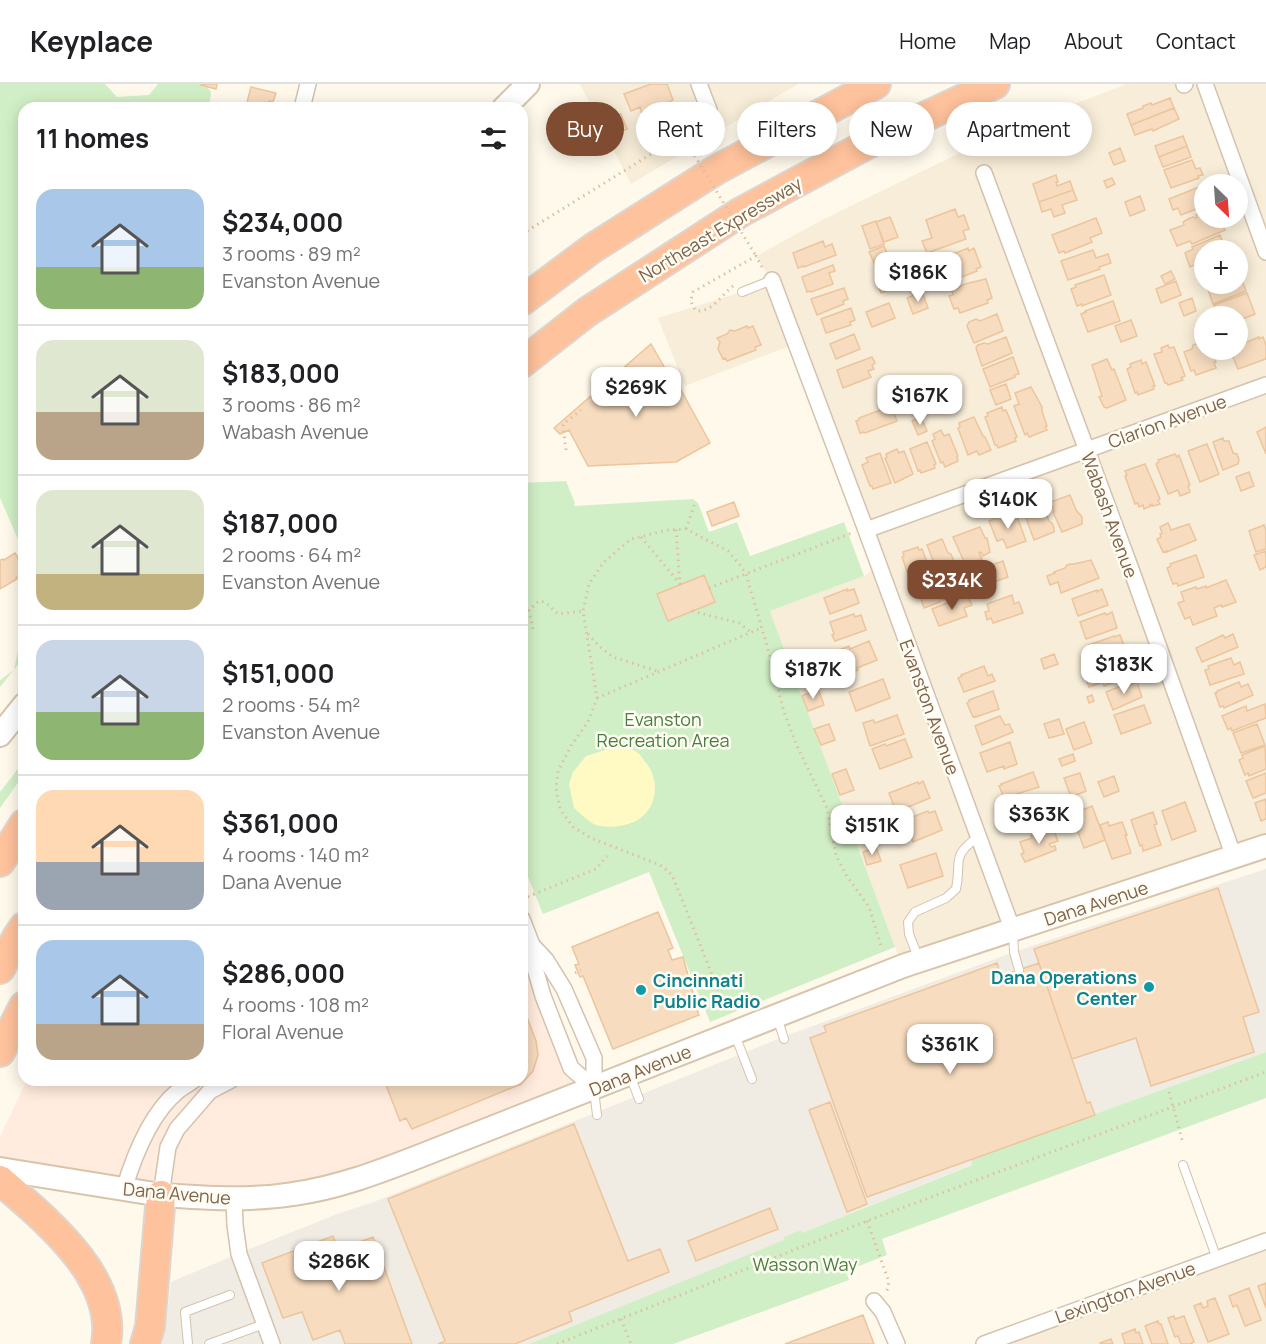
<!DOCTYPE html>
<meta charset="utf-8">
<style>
:root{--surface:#fff;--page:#f6f6f6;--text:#202124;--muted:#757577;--line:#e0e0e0;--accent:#7f4c32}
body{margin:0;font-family:Manrope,sans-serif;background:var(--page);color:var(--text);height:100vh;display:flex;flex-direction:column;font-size:22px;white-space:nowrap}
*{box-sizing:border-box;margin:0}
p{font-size:20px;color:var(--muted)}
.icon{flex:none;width:33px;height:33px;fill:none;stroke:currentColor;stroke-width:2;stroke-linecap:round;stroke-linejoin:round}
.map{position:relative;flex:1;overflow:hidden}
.panel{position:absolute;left:18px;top:18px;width:510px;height:984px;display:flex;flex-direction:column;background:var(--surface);border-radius:18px;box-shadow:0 3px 15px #0003}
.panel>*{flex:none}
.top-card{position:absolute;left:546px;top:18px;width:570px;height:54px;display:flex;gap:12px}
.needle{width:39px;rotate:155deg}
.tools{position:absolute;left:1194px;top:90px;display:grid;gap:12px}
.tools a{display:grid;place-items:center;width:54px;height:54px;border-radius:50%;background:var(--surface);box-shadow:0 3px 15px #0003;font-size:30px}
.price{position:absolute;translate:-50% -51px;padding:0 14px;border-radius:12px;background:#fff;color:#222;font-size:20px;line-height:39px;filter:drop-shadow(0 2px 3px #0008)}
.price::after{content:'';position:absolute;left:50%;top:36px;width:18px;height:14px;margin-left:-9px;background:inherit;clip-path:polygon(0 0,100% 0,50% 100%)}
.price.on{background:var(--accent);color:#fff}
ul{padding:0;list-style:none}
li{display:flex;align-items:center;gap:18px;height:150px;padding:0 18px}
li+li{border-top:2px solid var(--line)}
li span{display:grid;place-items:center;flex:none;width:168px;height:120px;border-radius:18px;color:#555}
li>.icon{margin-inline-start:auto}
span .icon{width:72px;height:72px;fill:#fffc;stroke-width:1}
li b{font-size:26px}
h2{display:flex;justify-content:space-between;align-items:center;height:72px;padding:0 18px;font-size:26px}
.chip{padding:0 21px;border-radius:27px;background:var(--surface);box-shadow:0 3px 15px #0003;font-size:21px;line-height:54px}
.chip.on{background:var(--accent);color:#fff}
header{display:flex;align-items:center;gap:36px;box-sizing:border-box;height:84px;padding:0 30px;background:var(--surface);border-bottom:2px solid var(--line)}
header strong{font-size:28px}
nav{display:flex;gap:33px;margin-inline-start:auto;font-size:21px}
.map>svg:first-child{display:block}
</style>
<header>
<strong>Keyplace</strong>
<nav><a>Home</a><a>Map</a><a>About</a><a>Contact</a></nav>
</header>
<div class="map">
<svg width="1266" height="1260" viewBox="0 0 1266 1260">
<rect width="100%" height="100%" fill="#fef9ea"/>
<path fill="#f7edd8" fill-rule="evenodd" d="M580,0H798L631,100Z
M1127,0H1266V762L903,882L895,863L770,527L864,492L878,482L795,260L685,302L658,234L742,208L771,196L756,172L826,134L1009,45ZM1204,100H1238V134H1204ZM1204,166H1238V200H1204ZM1204,232H1238V266H1204Z
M1266,1157V1260H984Z"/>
<path fill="#ffecde" d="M522,835L571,984L594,1004L271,1113L0,1085V1053L27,996H522Z"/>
<path fill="#f0ebe3" d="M1266,785V968L971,1075L973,1080L802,1149L801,1146L784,1153L785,1156L529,1260H162L165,1250L171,1198L252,1164L340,1129L374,1118L783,953L1014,868Z"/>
<path fill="#d1efc6" d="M0,0H105L117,13L149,11L158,0H205L211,8L209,24H24V463L20,460L0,414Z
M566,397L575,419L574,422L693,415L698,419L709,448L737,438L750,472L844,438L864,492L770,527L895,863L710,938L649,788L543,830L522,778V399Z
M24,537V573L0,603V596L14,586Z
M24,677V690L0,724V708Z
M1266,968V1014L882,1155L887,1171L846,1187L849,1196L673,1260H529L784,1156V1153L801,1146L802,1149L972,1081L971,1075Z"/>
<path fill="#fff9c4" d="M611,664C619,664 631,663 638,669C641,671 644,677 647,680C658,695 658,717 644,731C634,742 610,745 596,741C588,738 580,729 574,724L569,700L573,688L586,672Z"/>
<path fill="#f7dcbf" stroke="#ecc59d" stroke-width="1.5" d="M202,0H217L216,5L201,1Z
M651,0H667L673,16L667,19V20L642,30L640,23L631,27L624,10Z
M251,3L276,9L273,18L269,17L267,24H254L246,22Z
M1170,14L1174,24L1131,41L1127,30L1143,24V22L1151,19L1152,21Z
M1174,24L1179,35L1153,47L1152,45L1135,51L1131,41Z
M621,30L627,45L608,53L602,37Z
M1183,52L1187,62L1159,73L1155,62Z
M1187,62L1191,73L1163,83L1159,73Z
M1120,64L1125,77L1114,81L1109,69Z
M1192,76L1196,85L1200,84L1203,91L1198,92L1199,94L1171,104L1164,86Z
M1056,91L1058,98H1056L1057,102L1070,97L1073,106L1039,118L1033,100Z
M1112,94L1115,100L1107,104L1104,97Z
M1204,101V122L1181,131L1178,124L1173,126L1169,115Z
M1073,106L1077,116L1062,121L1065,129L1054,133L1051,125L1042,128L1039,118Z
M1140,112L1145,126L1130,132L1125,118Z
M955,125L958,133L964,131L969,145L963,147L966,155L927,169L922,157L932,154L926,136Z
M1204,128V134H1219L1225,146L1192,160L1190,157L1177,162L1170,146L1184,141L1183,138L1188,135L1193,133L1196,134L1197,133L1196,131Z
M890,133L898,153L884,158L876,138Z
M1096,134L1102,149L1090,154L1092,158L1065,169L1064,167L1059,169L1052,151Z
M876,137L884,160L870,165L862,142Z
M1220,151L1224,162L1228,160L1230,166H1204V183L1200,184L1198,179L1190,183L1185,169L1193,165L1192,163Z
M823,157L825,163L832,160L836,171L804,183L803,182L798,184L793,169Z
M884,162L890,177L876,183L869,168Z
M968,164L969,167L974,164L981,183L976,185L977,187L949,198L940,175L953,169H956Z
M1093,166L1096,174L1108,170L1111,179L1099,183L1100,185L1068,196L1061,177Z
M833,181L835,187L829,189L833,200L811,208L810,207L807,208L802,193Z
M891,187L897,203L881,209L875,192Z
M1171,187L1175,195L1165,200L1161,192Z
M1239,187L1246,207L1213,220L1206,200H1238V188Z
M1104,191L1111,211L1082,222V220L1077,222L1071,205L1076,203L1075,201Z
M986,195L992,214L987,216L988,219L960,229L958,224L954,225L949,212L953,211L952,207L965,200Z
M1176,197L1181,211L1161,219L1156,205Z
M844,204L848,215L843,217L844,220L817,231L811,215Z
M922,208L928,224L913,230L907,214Z
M1247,209L1255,230L1238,237V232H1218L1214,221Z
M1192,214L1196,227L1184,232L1179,219Z
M1113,217L1120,237L1088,248L1081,230L1086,228L1085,227Z
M889,219L895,234L872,243L866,228Z
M851,224L855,236L850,238L851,241L826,249L821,235Z
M997,230L1003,247L974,259L967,242L969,238L976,235L980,237Z
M1131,236L1137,252L1121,258L1115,242Z
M747,242L748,244L753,242L761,261L755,263L756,266L727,277L725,274L723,275L718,265L720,258L717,254L727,250L730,246L735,247Z
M854,250L860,265L836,275L830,260Z
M1006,253L1012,269L982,282L976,264L978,261L984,259L988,260Z
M1259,253V255L1263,253L1266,261V275L1238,285L1230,266H1238V262Z
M1204,257V266H1212L1216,278H1214L1216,284L1196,291L1194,286L1191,287L1184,268L1192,265L1193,261Z
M651,260L666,286L669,284L710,359L676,378L588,382L569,346L560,350L554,344Z
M1168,261L1169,264L1174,263L1185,292L1181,294L1183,296L1168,301L1167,299H1165L1154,270L1162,268L1161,264Z
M872,273L875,279L872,281L874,285L868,287L871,293L843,304L837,286Z
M1013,273L1019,290L1014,291L1015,293L990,303L983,285Z
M1107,275L1112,286L1114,285L1126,316L1107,324L1104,323L1099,313L1102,312L1092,281Z
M1141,276L1142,280L1146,278L1155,302H1153L1154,305L1138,311L1137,308L1135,309L1127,285L1131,283L1130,280Z
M1006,300L1011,315L996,321L990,306Z
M1031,303L1042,323V327L1047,342L1045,343L1047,346L1029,353L1027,349L1025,351L1014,322L1019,320L1015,309Z
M891,322L897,337L865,349L864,348L860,349L856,337L859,336V334Z
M1002,323L1003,327L1006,326L1017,353L1015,354L1016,357L998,364L997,361H995L985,333L988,332L987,329Z
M921,333L927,347L918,351L912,337Z
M974,333L983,352L985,353L991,366L979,371L977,367L968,371L958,344L960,343L959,339Z
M1266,343V370L1257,348Z
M941,346L944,352L949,350L958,372L957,373L958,377L945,383L943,378L941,379L932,357L935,355L933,350Z
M1223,354L1224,357H1229L1233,369L1237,370L1239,376L1238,380L1223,386L1213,358Z
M927,358L936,380L934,381L935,384L921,389L920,386L918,387L910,365Z
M1207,360L1219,390L1200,398L1188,367Z
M897,365L899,369L904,367L913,390L895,399L885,374L887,373L886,370Z
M880,369L891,399L873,405L872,402H870L862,381L868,378L866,374Z
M1175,370L1177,373L1179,371L1190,401L1188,402L1190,408L1180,412L1178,406L1168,410L1156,380L1159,378L1158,376Z
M1145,380L1160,415L1158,416L1160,420L1153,422L1152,420L1150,421L1151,422L1144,425L1143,421L1139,423L1138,419L1135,420L1125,392L1127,391L1125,387Z
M1249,388L1254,402L1241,407L1236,393Z
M1070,411L1076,426L1082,433V440L1062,448L1053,428L1054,427L1051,418Z
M734,418L739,432L712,442L707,428Z
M1043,420L1049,437L1052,439L1054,444V448L1034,456L1025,431H1027L1025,427Z
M1015,427L1026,457L1007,464L1003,455L997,457L989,437Z
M1168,439L1171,446L1189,440L1196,456L1167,468V467L1163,468L1157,455L1161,453L1160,450L1162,449L1160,443Z
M1264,441L1266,446V465L1256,468L1249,447Z
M980,443L985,454H987L990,468L983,472L981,468L979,469L982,475L966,482L953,453Z
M942,455L948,469L951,470L953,475L952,479L955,486L941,491L938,484H936L927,461Z
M918,463L919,466L922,465L932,491H930L931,495L924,497L923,494L911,499L902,473L904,472L903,468Z
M1266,467V483L1260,486L1254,471Z
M15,469L24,484V489L16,494L17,495L0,505V476L3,475L4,476Z
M1196,471L1204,493L1178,502L1177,499L1173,500L1167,484L1171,482L1170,480Z
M1091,476L1099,494L1061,509L1058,498L1050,501L1047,492L1055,489L1054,488L1065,484L1067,481L1071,480H1074Z
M1003,477L1008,493L991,499L986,483Z
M704,491L715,518L668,537L657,510Z
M1226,496L1236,518L1222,523L1221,521L1214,524L1217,532L1193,541L1190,533L1185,535L1178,519L1184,517L1181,508L1196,503L1197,505L1206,502V504Z
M947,499L952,513L942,516L937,503Z
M935,503L940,518L924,524L919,509Z
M847,505V507L854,505L859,519L830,530L824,514Z
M1102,505L1108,521L1078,532L1072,515L1097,506V508Z
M967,511L972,521L964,524L967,532L939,542L932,525Z
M1012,511L1014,520L1019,518L1023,529L993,539L991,534L987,536L985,528L989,527L987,520Z
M1112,528L1117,544L1086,555L1080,538L1105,529L1106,531Z
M854,530L855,533L861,531L866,546L835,557L832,551L834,550L830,538Z
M1233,550L1238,563L1202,578L1196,564L1223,551L1225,554Z
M1120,551L1126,567L1095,579L1089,561L1114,552V553Z
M869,557L877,576L857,584L858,586L846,591L837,567L849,562L850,565Z
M1054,570L1058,580L1044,585L1041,575Z
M1231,574L1234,581L1240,578L1244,590L1210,601L1205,586L1209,585L1208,582Z
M1122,575L1123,577L1128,575L1134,591L1104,602L1103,598L1089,603L1084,590Z
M984,582L988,592L992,590L995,597L964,608L958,594L962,592L961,591Z
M883,595L890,614L856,627L849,608Z
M1131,598V600L1137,598L1142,613L1113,626L1106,608Z
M1239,598L1241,603L1248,600L1253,611L1224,624L1223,622L1220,623L1215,609H1217V607Z
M818,605L824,621L808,627L802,612Z
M993,607L999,625L976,633V632L973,633L967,619L970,617L969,616Z
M1092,611L1094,617L1089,619L1087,613Z
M1265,620L1266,634L1232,647L1231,644L1228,646L1222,632L1246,622L1247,627Z
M1144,621L1151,639L1121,650L1114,631Z
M897,631L904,650L870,662L863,639L873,636L875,639Z
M1000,632L1005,641L1009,640L1013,648L982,661L975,642Z
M1059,635L1064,650L1049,654L1044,640Z
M1084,638L1092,659L1074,666L1066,645Z
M829,640L835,656L821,661L814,645Z
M1257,640L1265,661L1241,669L1233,649Z
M905,655L912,673L880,685L872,665L885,660L886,662Z
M1010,658L1017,680L1004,685V682L987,688L980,669Z
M1265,662L1266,685L1249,692L1248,689L1245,691L1239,676L1243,674L1242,671Z
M1073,670L1075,677L1062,682L1059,675Z
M846,685L854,706L840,711L832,690Z
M1033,688L1039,703L1004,714L999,702L1002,701L1001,700Z
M1080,689L1086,707L1071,713L1064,694Z
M1266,689V709L1253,714L1246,697Z
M1114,692L1119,707L1104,713L1098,698Z
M923,697L930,714L896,728L889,709L918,698L919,700Z
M1033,715L1034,718L1042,715L1049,734L1013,747L1005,729L1021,722L1020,720Z
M1266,715V735L1261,737L1255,719Z
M1185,718L1196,747L1172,756L1162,727Z
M1092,722L1105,756L1084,764L1073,735L1080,732L1078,728Z
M928,727L929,729L935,727L942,746L913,758L905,736Z
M1153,728L1157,740L1154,741L1161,761L1143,767L1142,761L1140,762L1131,736Z
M1108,738L1109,742L1122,738L1127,751H1125L1131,769L1112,775L1100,741Z
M1053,744L1058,757L1049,760L1051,763L1055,762L1056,766L1025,778L1021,770L1024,769L1020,758L1032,754L1031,752Z
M876,763L881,777L867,781L863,768Z
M936,769L943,792L908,804L900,781Z
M1218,804L1259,928L1243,933L1254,968L1151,1002L1136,954L1072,975L1034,865Z
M658,828L673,864L668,866L672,876L683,873L696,920H695L699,931L613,965L583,892L580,893L575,881L579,880L572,863Z
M997,879L1001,892L1039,879L1087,1019L1090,1018L1095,1031L867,1113L810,954L826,948L824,942Z
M522,920L536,957L538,971L533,987L521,1000L412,1045L406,1034L400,1037L384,996H522Z
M830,1018L867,1120L847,1128L809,1026Z
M574,1040L628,1177L660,1165L669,1188L569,1228L572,1237L515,1260H438L445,1257L388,1115Z
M770,1124L778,1145L696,1177L688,1157Z
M333,1152L338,1166L373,1153L412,1260H345L340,1246L313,1256L302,1228L283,1234L262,1179Z
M1266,1199V1224L1258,1202Z
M1249,1204L1261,1236L1245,1242L1237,1221L1233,1223L1229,1212Z
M1215,1214L1229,1250L1208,1258L1194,1222L1201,1219L1203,1224L1208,1222L1207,1217Z
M863,1231L874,1260H785Z
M1174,1232L1175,1235L1184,1232L1194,1258L1190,1260H1181L1178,1252L1175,1253L1168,1234Z
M1158,1237L1159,1240H1161L1168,1260H1152L1145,1242Z
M1135,1245L1136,1249L1139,1248L1143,1260H1125L1122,1250Z
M1111,1255L1113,1260H1100V1259Z"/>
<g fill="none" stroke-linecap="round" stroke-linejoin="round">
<defs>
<path id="lane" d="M742,208L772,196
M1013,848L1014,868L1019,886
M918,873L909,850L908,838L915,828L946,814L956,805C962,777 950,773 978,753
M777,933L784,955
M735,951L752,995
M630,991L639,1015
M594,1006L597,1031
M1183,1081L1217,1175
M188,1260L185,1228L230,1211
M209,1260L264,1240"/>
<path id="street" d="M699,0L709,26
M1205,0L1266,168
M1184,1L1185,0
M302,24L308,0
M984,89L1132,488L1234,773
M772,196L866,446L1013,847
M866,446L1266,301
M522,835L532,861L534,881L543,912L571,984L594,1004
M532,861L546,876L564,905L594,974V1004
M124,1105C134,1072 151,1029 178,1007C183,1003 189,1000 194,996
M161,1111L168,1063L177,1045L210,1007L231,996
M234,1115L235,1141L239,1170L272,1260
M874,1217L883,1228L897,1260
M984,1260L1266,1157"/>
<path id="secondary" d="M504,24L528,0
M0,651L24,621
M0,1085L161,1111C205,1114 249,1117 293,1110C337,1104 379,1088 420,1072L903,882L1266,762"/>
<path id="highway" d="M522,217L593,164L716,86L876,0
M522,279L587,228L741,128L879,54L995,0
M0,778L24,740
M0,885L16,855L24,843
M0,968L24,922
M0,1096C45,1136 118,1192 106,1260
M145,1260L150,1243L161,1111"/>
</defs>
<use href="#lane" stroke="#d3c3ae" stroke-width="10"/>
<use href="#street" stroke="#d3c3ae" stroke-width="18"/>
<use href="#secondary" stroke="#d7c4ab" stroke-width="26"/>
<use href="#highway" stroke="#ddd6d0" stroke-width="32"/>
<path stroke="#ddc0a1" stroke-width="3" stroke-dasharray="1.5 4.5" stroke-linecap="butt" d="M522,150L682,51L676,40
M733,202C721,211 713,228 696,227C691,220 690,216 693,208L756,172L762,183
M566,366L563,340L581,326
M686,445L695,419
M641,453L680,500L676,445
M709,504L852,449
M692,527L739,539L751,548
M533,545L529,526L539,517L545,518L558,530L583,527
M588,550L600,563L613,573L657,587
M597,614L761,544
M522,815L596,785L607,772
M575,889L581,886
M725,923L673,793L668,787L660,781L591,754L573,743L560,725L556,705L558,687L572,660L588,638L597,614L583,527L589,500L603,479L631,455L667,446L686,445L728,467L740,481L746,490L767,562L784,628L796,660L827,724L836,771L846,791L869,823L881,862
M1169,1008L1183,1059
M867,1137L889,1198L887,1206L885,1208
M621,1235L631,1260
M557,1260L867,1137L1266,988"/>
<use href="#lane" stroke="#fff" stroke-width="8"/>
<use href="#street" stroke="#fff" stroke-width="15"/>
<use href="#secondary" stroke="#fff" stroke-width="22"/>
<use href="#highway" stroke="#fec29c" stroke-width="28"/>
<path stroke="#ddc0a1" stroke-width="3" stroke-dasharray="1.5 4.5" stroke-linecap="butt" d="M682,51L756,172"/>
</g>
<g fill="#0f9aa8" stroke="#fffcf3" stroke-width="2">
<circle cx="1149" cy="903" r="6"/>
<circle cx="641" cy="906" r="6"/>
</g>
<g text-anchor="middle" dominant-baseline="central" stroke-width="5" stroke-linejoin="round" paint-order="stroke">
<g font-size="18" fill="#7e6249" stroke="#fffcf3">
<text transform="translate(720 145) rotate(-31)">Northeast Expressway</text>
<text transform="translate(1167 337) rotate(-20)">Clarion Avenue</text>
<text transform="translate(1110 431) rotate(70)">Wabash Avenue</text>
<text transform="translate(930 623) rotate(70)">Evanston Avenue</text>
<text transform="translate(1096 819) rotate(-18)">Dana Avenue</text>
<text transform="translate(640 986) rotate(-22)">Dana Avenue</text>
<text transform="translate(177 1109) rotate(5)">Dana Avenue</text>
<text transform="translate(1125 1208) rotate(-20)">Lexington Avenue</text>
</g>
<g font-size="18" fill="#477f3c" stroke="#fffcf3">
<text x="663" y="635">Evanston<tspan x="663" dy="21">Recreation Area</tspan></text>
<text x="805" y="1180">Wasson Way</text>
</g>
<g font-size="18" font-weight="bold" fill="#0d838f" stroke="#fffcf3" text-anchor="end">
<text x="1137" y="893">Dana Operations<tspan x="1137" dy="21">Center</tspan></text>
<text x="653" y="896" text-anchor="start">Cincinnati<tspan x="653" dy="21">Public Radio</tspan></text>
</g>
</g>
</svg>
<div class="tools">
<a><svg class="needle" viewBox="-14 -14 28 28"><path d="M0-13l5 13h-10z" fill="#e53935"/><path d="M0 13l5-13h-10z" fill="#757577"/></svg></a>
<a>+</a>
<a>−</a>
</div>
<b class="price" style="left:918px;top:219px">$186K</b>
<b class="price" style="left:636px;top:334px">$269K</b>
<b class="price" style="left:920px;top:342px">$167K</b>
<b class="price" style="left:1008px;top:446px">$140K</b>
<b class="price on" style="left:952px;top:527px">$234K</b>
<b class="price" style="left:1124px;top:611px">$183K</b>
<b class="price" style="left:813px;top:616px">$187K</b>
<b class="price" style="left:1039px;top:761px">$363K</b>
<b class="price" style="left:872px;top:772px">$151K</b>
<b class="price" style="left:950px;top:991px">$361K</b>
<b class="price" style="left:339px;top:1208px">$286K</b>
<div class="top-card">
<a class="chip on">Buy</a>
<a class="chip">Rent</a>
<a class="chip">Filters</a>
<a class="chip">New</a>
<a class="chip">Apartment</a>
</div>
<section class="panel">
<h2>11 homes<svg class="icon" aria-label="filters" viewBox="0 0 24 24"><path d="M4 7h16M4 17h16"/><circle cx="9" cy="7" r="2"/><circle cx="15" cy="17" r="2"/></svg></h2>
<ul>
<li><span style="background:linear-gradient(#a9c7e8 65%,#8fb573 0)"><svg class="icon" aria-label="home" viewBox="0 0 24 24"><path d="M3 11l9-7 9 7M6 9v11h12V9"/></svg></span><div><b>$234,000</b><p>3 rooms · 89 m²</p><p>Evanston Avenue</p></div></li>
<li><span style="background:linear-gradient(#dfe7d0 60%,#b9a48a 0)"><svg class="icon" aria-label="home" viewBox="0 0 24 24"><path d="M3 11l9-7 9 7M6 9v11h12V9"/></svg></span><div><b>$183,000</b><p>3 rooms · 86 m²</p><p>Wabash Avenue</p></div></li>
<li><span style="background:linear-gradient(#dfe7d0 70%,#c2b280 0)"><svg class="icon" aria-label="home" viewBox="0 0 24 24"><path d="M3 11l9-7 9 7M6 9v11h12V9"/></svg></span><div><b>$187,000</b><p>2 rooms · 64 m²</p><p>Evanston Avenue</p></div></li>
<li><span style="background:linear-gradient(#c9d6e8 60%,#8fb573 0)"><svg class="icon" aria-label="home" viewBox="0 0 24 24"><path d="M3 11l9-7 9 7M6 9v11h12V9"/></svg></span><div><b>$151,000</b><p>2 rooms · 54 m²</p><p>Evanston Avenue</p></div></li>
<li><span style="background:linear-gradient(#ffd9b3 60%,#9aa5b1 0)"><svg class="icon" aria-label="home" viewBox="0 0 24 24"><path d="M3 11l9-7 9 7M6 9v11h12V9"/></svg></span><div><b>$361,000</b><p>4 rooms · 140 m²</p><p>Dana Avenue</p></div></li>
<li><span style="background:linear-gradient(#a9c7e8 70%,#b9a48a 0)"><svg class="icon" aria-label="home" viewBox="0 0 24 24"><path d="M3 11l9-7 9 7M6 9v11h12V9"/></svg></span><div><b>$286,000</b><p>4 rooms · 108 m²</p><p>Floral Avenue</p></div></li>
</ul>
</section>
</div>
